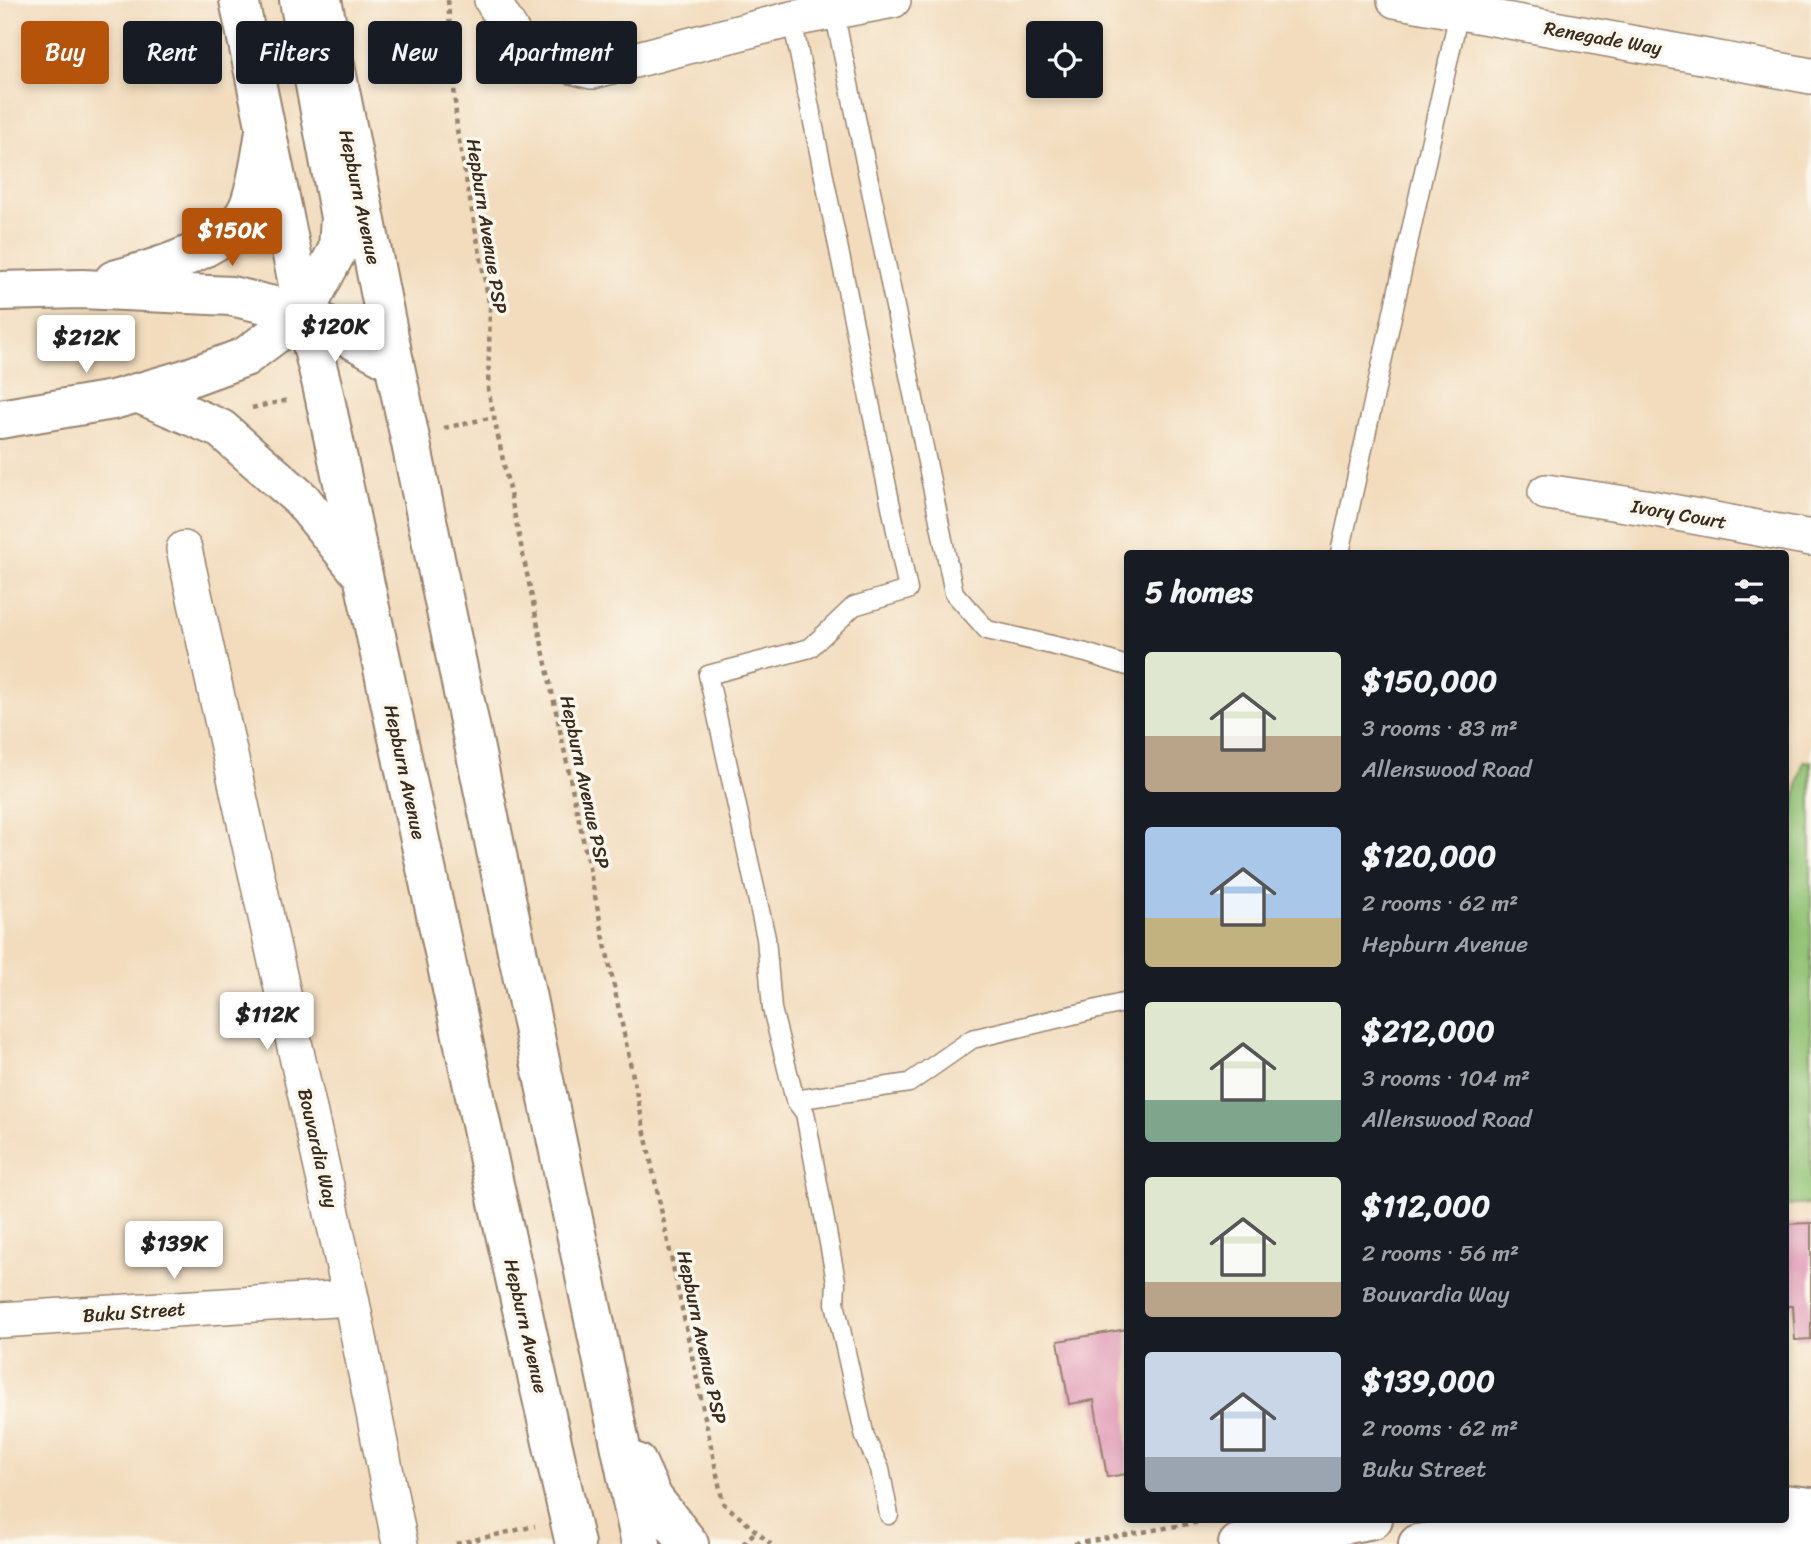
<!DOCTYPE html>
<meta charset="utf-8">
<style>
:root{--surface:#171b24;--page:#242831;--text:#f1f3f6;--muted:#9ea1a6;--accent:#b45309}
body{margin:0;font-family:Sriracha,sans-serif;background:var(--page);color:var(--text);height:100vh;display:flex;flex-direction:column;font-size:26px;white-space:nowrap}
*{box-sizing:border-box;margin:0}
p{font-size:23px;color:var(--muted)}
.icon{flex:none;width:38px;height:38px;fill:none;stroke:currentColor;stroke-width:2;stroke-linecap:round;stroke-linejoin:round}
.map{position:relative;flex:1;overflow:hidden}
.panel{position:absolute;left:1124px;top:550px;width:665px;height:973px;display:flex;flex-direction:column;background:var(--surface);border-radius:7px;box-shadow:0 4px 10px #0003}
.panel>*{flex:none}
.guide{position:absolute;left:21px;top:21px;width:665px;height:63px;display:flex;gap:14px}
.tools{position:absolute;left:1026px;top:21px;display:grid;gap:14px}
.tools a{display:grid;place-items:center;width:77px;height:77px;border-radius:7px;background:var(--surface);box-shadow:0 4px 10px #0003;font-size:35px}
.price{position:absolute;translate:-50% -60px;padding:0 16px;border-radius:7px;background:#fff;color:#222;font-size:23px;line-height:46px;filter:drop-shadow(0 2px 4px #0008)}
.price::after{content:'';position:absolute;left:50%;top:42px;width:21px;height:16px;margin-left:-10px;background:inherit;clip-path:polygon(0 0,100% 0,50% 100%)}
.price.active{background:var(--accent);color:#fff}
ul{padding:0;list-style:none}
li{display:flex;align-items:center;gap:21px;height:175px;padding:0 21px}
li span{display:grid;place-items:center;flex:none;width:196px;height:140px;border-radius:7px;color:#555}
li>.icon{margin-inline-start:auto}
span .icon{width:84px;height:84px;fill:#fffc;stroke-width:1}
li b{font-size:30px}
h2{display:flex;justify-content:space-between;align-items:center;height:84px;padding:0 21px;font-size:30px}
.chip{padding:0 24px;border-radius:7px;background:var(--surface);box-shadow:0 4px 10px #0003;font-size:24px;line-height:63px}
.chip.active{background:var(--accent);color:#fff}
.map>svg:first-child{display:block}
</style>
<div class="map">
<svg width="1811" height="1544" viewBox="0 0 1811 1544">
<rect width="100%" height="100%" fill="#fbf7ec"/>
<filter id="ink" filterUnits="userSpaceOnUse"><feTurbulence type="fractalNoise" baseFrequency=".0143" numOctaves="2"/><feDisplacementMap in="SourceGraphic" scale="14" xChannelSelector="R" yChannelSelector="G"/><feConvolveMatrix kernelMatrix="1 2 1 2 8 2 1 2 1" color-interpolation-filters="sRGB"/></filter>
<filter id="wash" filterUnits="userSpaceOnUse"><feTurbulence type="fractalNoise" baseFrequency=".00686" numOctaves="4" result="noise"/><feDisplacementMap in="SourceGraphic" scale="28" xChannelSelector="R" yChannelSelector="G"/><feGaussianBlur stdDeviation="1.57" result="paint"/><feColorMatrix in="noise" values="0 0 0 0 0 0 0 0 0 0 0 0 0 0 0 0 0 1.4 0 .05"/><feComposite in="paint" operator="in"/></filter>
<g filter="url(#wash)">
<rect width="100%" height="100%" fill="#f2dcbd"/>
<path fill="#92c374" stroke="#667649" stroke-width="2" d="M1803,761L1811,762V1204L1785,1206V849Z"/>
<g id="blocks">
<path fill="#df92b2" d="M1811,1223V1339L1795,1340L1793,1306H1785V1224Z
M1127,1329V1474L1107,1477L1094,1400L1069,1404L1058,1341Z"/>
</g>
</g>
<g filter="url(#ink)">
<use href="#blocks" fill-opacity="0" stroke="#96836e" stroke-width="2"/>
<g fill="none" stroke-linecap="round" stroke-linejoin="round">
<defs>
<path id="service" d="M834,11L954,593L987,630L1086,653L1127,666
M792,19L908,590L854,606L810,648L708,675L766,938L772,1009L795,1100L805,1113L836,1281L835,1303L865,1437L880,1469L889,1515
M1340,553L1459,12
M795,1100L909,1083L972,1039L1127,1002"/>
<path id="minor" d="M492,0L525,54L592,71L792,19L893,0
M1395,0L1811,76
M1546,492L1645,507L1811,538
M184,549L351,1298L400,1544
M0,1320L351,1298"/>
<path id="tertiary" d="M114,280C154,269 232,248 249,206C258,182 261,156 265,131
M0,291L82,289L231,296L304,313L394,362
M0,419L113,400L182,380L245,357L304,313L338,249L340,217L299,0
M1785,1504L1811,1507
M1238,1544L1373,1519
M1418,1544C1488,1531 1560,1530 1630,1531C1691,1532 1751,1534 1811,1539"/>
<path id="primary" d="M239,0L304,313L322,385L497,1198L575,1544
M322,0L394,362L641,1544
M137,393L221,429L302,500L357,569
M637,1463L653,1498L689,1544"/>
</defs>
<use href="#service" stroke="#96836e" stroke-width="21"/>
<use href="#minor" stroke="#96836e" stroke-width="38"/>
<use href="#tertiary" stroke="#96836e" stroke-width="42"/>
<use href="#primary" stroke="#96836e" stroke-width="42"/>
<path stroke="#96836e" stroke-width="4.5" stroke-dasharray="5 5" stroke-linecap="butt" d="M448,0L457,130L490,308L488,389L723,1503L771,1544
M252,408L288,400
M444,428L494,417
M456,1544L535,1526
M743,1544L755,1532
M1074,1544L1211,1520"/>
<use href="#service" stroke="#fff" stroke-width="18"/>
<use href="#minor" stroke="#fff" stroke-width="35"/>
<use href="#tertiary" stroke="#fff" stroke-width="38"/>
<use href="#primary" stroke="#fff" stroke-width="38"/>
</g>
</g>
<g text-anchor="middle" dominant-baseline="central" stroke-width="7" stroke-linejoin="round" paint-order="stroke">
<g font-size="19" fill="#3b2a1e" stroke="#fbf7ec">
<text transform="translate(1603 38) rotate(10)">Renegade Way</text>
<text transform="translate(360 197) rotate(78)">Hepburn Avenue</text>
<text transform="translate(487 226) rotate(81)">Hepburn Avenue PSP</text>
<text transform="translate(1679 514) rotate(10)">Ivory Court</text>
<text transform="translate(405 772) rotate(78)">Hepburn Avenue</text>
<text transform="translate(585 782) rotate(78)">Hepburn Avenue PSP</text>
<text transform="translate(318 1148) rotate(77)">Bouvardia Way</text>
<text transform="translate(134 1312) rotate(-4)">Buku Street</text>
<text transform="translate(526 1326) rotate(77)">Hepburn Avenue</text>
<text transform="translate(702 1337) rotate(78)">Hepburn Avenue PSP</text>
</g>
</g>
</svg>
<div class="tools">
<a><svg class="icon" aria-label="locate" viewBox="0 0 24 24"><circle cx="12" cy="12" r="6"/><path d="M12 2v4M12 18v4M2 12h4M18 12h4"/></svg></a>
</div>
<b class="price active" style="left:232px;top:268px">$150K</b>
<b class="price" style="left:335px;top:364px">$120K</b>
<b class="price" style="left:86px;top:375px">$212K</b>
<b class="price" style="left:267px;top:1052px">$112K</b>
<b class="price" style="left:174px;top:1281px">$139K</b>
<div class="guide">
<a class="chip active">Buy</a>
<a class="chip">Rent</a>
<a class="chip">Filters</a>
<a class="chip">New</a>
<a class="chip">Apartment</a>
</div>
<section class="panel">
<h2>5 homes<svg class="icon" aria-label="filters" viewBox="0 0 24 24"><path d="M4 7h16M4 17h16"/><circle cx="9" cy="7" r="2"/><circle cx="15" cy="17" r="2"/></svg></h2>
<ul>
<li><span style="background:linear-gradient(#dfe7d0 60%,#b9a48a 0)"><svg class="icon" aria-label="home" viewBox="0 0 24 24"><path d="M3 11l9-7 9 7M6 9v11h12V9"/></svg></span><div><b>$150,000</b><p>3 rooms · 83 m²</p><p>Allenswood Road</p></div></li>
<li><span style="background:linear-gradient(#a9c7e8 65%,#c2b280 0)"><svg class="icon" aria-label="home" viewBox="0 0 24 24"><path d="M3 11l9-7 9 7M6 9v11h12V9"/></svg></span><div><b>$120,000</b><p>2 rooms · 62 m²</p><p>Hepburn Avenue</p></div></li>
<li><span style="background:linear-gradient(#dfe7d0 70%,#7fa58c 0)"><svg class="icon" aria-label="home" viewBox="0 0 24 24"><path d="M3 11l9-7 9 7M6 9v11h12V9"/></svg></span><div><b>$212,000</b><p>3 rooms · 104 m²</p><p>Allenswood Road</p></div></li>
<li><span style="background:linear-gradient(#dfe7d0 75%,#b9a48a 0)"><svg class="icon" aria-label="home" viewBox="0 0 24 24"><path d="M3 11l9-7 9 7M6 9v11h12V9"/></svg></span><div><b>$112,000</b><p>2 rooms · 56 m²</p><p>Bouvardia Way</p></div></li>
<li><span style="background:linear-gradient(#c9d6e8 75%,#9aa5b1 0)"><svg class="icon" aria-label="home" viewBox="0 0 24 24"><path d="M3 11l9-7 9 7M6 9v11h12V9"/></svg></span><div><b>$139,000</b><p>2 rooms · 62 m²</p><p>Buku Street</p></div></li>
</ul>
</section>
</div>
